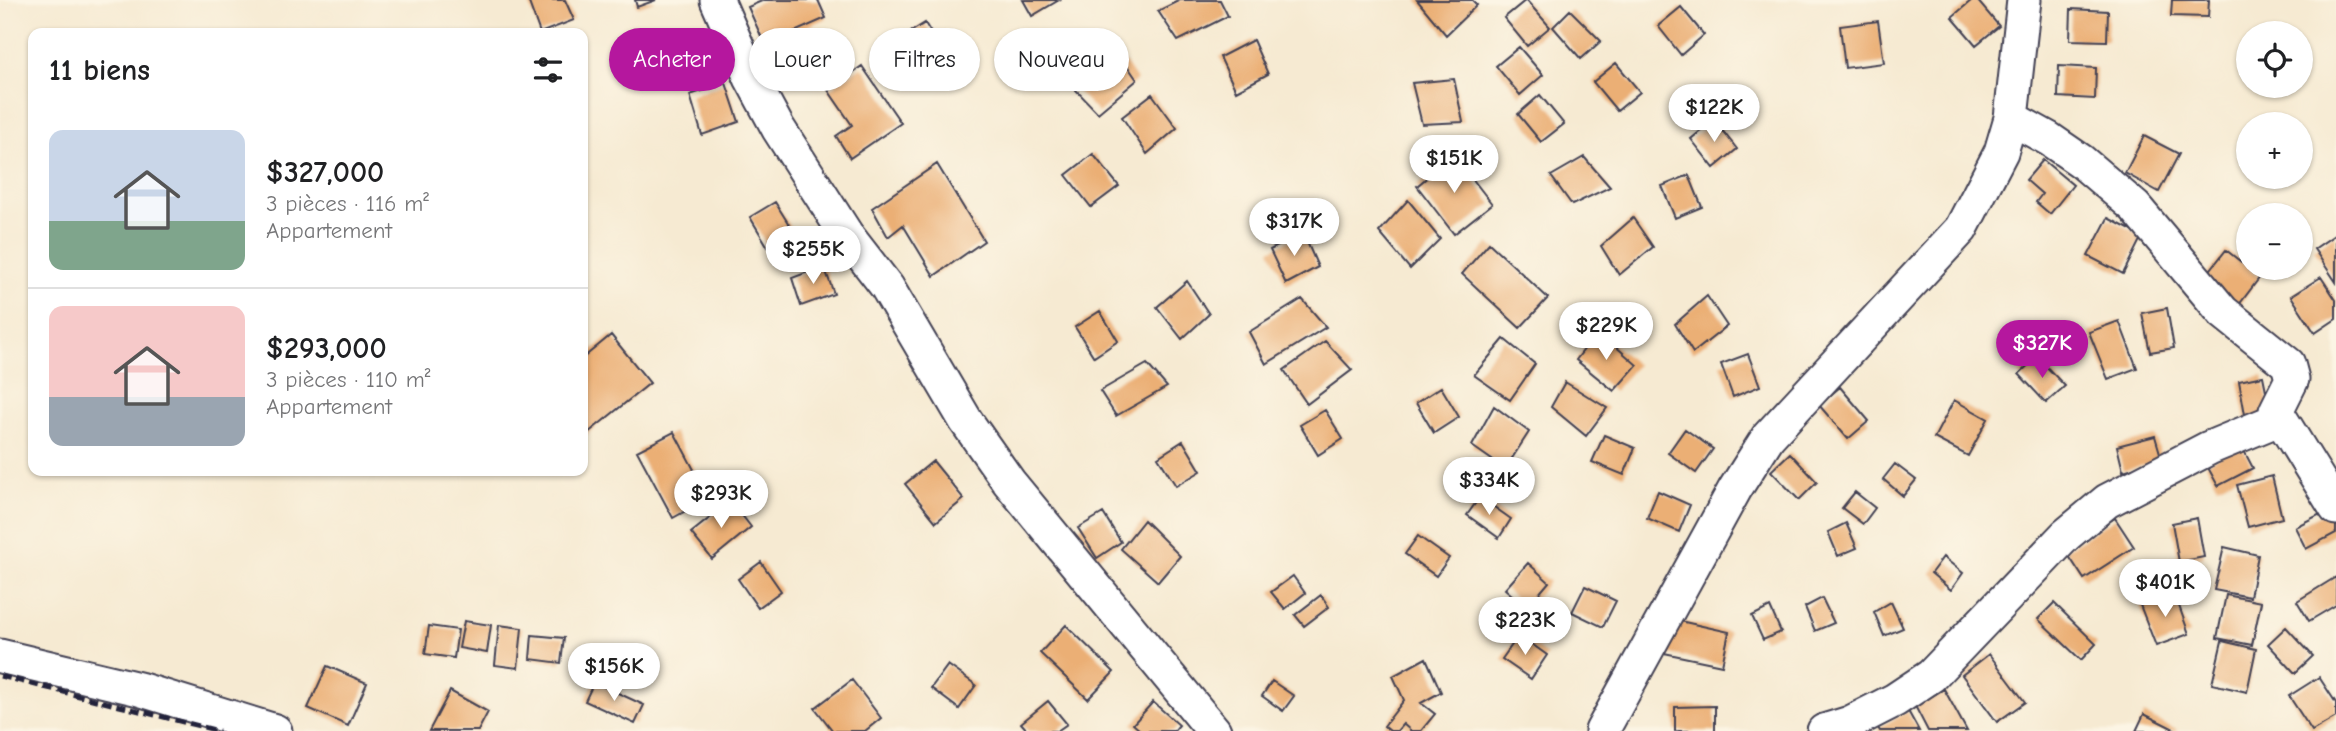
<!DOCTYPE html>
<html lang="fr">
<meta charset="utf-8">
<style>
:root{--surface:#fff;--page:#f6f6f6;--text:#202124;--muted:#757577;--line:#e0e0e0;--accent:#b5179e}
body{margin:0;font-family:"Comic Neue",sans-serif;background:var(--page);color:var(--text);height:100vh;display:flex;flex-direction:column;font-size:26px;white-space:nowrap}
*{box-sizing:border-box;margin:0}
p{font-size:23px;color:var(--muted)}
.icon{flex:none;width:38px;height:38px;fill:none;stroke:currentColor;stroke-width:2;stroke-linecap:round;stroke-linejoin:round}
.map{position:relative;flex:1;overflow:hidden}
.details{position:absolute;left:28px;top:28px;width:560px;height:448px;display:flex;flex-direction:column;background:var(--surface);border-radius:14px;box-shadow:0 2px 5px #0004}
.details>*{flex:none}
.hud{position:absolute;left:609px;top:28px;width:665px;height:63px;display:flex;gap:14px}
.fabs{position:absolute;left:2236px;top:21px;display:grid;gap:14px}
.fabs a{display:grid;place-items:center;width:77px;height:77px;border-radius:50%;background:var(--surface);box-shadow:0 2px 5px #0004;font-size:35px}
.price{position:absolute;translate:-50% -60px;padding:0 16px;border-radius:24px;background:#fff;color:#222;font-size:23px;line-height:46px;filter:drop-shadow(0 2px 4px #0008)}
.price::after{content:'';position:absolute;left:50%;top:42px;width:21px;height:16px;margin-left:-10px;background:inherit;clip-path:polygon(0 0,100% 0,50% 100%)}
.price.selected{background:var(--accent);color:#fff}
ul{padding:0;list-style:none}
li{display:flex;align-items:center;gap:21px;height:175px;padding:0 21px}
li+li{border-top:2px solid var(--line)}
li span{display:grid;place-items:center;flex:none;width:196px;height:140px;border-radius:14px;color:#555}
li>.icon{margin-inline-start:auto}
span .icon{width:84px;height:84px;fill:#fffc;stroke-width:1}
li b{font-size:30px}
h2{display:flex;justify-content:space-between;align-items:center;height:84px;padding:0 21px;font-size:30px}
.tag{padding:0 24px;border-radius:32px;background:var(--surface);box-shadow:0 2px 5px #0004;font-size:24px;line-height:63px}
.tag.selected{background:var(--accent);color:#fff}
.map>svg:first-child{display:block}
</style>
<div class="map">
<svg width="2336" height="731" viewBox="0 0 2336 731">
<rect width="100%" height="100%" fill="#fcf5e5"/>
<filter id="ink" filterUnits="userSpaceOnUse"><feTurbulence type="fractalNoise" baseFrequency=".0143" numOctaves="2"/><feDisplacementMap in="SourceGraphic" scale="14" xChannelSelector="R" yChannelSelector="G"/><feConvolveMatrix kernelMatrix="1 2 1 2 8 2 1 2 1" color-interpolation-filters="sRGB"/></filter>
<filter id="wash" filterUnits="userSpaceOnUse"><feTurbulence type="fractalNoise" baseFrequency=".00686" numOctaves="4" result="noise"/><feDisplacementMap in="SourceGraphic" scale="28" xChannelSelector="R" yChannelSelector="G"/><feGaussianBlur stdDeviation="1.57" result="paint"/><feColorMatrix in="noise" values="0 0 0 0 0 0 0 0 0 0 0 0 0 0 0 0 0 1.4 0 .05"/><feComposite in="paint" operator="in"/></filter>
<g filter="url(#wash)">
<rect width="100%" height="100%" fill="#f6ead2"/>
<g id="blocks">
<path fill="#ebaf75" d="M528,0H565L574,20L540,33Z
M635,0H656L637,7Z
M764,0H818L826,18L765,45L748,7Z
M1023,0H1059L1032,16Z
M1180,0H1220L1228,16L1178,41L1158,11Z
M1417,0H1472L1477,5L1446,35Z
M1526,0L1550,27L1527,46L1504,18Z
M1972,0H1977L1999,26L1976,45L1952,17Z
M2172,0H2209L2208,17L2171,16Z
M1681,7L1704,35L1681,55L1658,26Z
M2071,9L2108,11L2107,41L2070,40Z
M1570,10L1601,41L1581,59L1553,27Z
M1878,21L1884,63L1845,68L1840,26Z
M925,23L937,43L912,58L901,38Z
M1253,40L1268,74L1236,91L1220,57Z
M1519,47L1543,75L1520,95L1496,66Z
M1120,55L1137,80L1098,113L1074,88Z
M1616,63L1640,92L1617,111L1593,82Z
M862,66L901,123L850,158L836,136L852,125L828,90Z
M2059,66L2096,68L2095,99L2058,97Z
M1454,79L1463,122L1422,124L1412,83Z
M726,83L739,122L702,135L690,95Z
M1152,94L1177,128L1147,154L1122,117Z
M1540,95L1564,124L1541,142L1518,114Z
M1714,120L1737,149L1714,168L1691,139Z
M2144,136L2179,154L2159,192L2125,173Z
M1093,154L1119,186L1091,207L1066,175Z
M1454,155L1492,204L1454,234L1417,186Z
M1584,157L1610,187L1572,205L1551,176Z
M2043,160L2073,185L2050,214L2036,202L2042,194L2026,180Z
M937,164L984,241L934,276L903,225L888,237L872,208Z
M1689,175L1702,207L1675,218L1662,186Z
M1408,200L1440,239L1410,269L1379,232Z
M775,202L793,231L768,247L750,217Z
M1633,218L1653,247L1619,275L1601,246Z
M2108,218L2142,236L2123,274L2088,256Z
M1303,233L1318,267L1286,284L1270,250Z
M2336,234V282L2314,249Z
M1489,243L1548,298L1520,328L1462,274Z
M2226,250L2260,277L2238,306L2204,278Z
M824,266L834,294L801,306L792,278Z
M2321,277L2336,300V319L2315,333L2291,296Z
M1187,281L1209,314L1182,339L1157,307Z
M1707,296L1727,326L1693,353L1675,324Z
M1302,299L1326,327L1266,364L1249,332Z
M2167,308L2174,348L2150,352L2142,313Z
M1100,311L1118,341L1094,357L1075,327Z
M2119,321L2137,368L2108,379L2089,332Z
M1598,331L1637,365L1614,391L1576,360Z
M611,335L650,383L583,437V358Z
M1504,339L1535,364L1510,400L1474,375Z
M1325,341L1352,370L1307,404L1284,370Z
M1748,354L1760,386L1733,397L1721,364Z
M2037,357L2065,386L2046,403L2019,374Z
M1147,364L1167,387L1116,416L1100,391Z
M2263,376L2271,415L2246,420L2239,381Z
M1565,382L1607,408L1586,436L1551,407Z
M1441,387L1459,417L1434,433L1416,403Z
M1840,387L1869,421L1848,439L1819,405Z
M1954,400L1988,419L1968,456L1934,438Z
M1494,406L1529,432L1505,469L1472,446Z
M1325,410L1343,439L1318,455L1300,425Z
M1685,429L1713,449L1696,473L1668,453Z
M674,432L709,498L673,518L637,451Z
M1604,435L1635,448L1624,475L1592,462Z
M2155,436L2162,460L2123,471L2117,446Z
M1183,441L1201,471L1176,486L1158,457Z
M2241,445L2253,468L2218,486L2206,464Z
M1790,453L1817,482L1799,500L1771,471Z
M933,461L964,499L936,522L905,484Z
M1895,464L1916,480L1903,496L1883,479Z
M2272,476L2282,518L2248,527L2237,485Z
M1658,491L1690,505L1679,532L1647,518Z
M1855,492L1875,508L1863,524L1842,508Z
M1480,497L1511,519L1499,538L1467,515Z
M731,501L751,527L712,559L691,533Z
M2330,509L2336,521V533L2306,549L2295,527Z
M1103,513L1121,542L1097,558L1078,528Z
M2115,518L2134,547L2084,579L2065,550Z
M2197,518L2204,557L2179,562L2172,523Z
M1144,520L1180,556L1158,582L1121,549Z
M1846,523L1857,548L1838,556L1828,532Z
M1418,536L1449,558L1436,576L1405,554Z
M2224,547L2258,555L2250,597L2214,590Z
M1943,557L1963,573L1951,590L1931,573Z
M761,562L781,591L758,608L738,579Z
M1528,563L1549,582L1527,608L1505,589Z
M1293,576L1305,593L1285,609L1271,592Z
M2336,577V605L2309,621L2297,601Z
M1585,586L1616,601L1603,627L1572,612Z
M2174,592L2189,634L2156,646L2140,605Z
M1321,595L1329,607L1304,626L1295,615Z
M2226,595L2261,602L2252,645L2217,638Z
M1822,598L1834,623L1815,631L1805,607Z
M1891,602L1903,628L1884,636L1874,612Z
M2054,603L2096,644L2081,660L2038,619Z
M1770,607L1781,632L1763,640L1752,616Z
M1671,619L1729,632L1722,665L1664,653Z
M464,621L491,625L487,653L459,648Z
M499,625L522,628L518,668L495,665Z
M1066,625L1114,672L1088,699L1040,653Z
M429,626L458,630L454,658L425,654Z
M2286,627L2313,656L2295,673L2268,644Z
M532,635L564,638L561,663L530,659Z
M1519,635L1547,655L1531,679L1502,659Z
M2222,641L2256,649L2247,692L2212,684Z
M590,646L635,654L631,684L586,675Z
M1989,654L2025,702L1997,722L1962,675Z
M1426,658L1441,692L1421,703L1435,714L1421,731H1411L1403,724L1397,731H1390L1384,726L1404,700L1393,676Z
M948,665L976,685L959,709L931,688Z
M327,666L367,683L348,726L308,708Z
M2319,677L2336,703V717L2312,731L2289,696Z
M852,680L881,718L865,731H833L815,708Z
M1272,681L1294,696L1283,711L1262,696Z
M594,682L644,705L635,724L585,701Z
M1944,689L1967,731H1928L1915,706Z
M450,691L488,712L478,731H429Z
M1048,701L1067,724L1057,731H1028L1021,723Z
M1153,702L1179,725L1174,731H1141L1133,724Z
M1715,706V731H1675V707Z
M1908,711L1919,731H1880L1878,728Z
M2144,714L2178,731H2136Z"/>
</g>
</g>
<g filter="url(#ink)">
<use href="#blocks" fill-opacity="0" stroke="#424052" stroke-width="2"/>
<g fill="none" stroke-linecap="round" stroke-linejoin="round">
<defs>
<path id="minor" d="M717,0L751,78L778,128L846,234L887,287L966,421L1009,482L1214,731
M2011,118L2049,139L2081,161L2135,207L2223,312L2288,364L2292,379L2276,411L2336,508
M0,656L139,689L275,731
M1602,731L1735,489L1768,437L1961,229L2001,152L2011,118L2024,0
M1824,731L1850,723L1895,700L1931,676L2066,535L2107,501L2209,448L2279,419"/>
</defs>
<use href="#minor" stroke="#424052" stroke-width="37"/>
<use href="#minor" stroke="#fff" stroke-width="33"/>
<path stroke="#22223b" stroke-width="5" stroke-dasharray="10 5" stroke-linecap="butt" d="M0,676L219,731"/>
</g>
</g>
</svg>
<div class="fabs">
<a><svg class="icon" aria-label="locate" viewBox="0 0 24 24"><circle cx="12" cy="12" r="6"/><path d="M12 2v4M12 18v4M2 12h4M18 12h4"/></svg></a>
<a>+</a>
<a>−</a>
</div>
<b class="price" style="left:1714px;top:144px">$122K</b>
<b class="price" style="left:1454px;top:195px">$151K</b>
<b class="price" style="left:1294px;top:258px">$317K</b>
<b class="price" style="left:813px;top:286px">$255K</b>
<b class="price" style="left:1606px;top:362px">$229K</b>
<b class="price selected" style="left:2042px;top:380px">$327K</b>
<b class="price" style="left:1489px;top:517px">$334K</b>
<b class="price" style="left:721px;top:530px">$293K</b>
<b class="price" style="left:2165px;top:619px">$401K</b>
<b class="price" style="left:1525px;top:657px">$223K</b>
<b class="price" style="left:614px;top:703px">$156K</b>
<div class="hud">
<a class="tag selected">Acheter</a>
<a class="tag">Louer</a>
<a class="tag">Filtres</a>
<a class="tag">Nouveau</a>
</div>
<section class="details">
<h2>11 biens<svg class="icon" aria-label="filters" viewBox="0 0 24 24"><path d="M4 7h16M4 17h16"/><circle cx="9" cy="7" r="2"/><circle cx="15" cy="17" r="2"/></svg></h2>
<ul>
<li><span style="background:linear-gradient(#c9d6e8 65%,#7fa58c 0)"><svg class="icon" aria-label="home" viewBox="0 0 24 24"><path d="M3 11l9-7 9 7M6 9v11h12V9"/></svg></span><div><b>$327,000</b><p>3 pièces · 116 m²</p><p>Appartement</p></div></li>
<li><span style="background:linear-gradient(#f6c9c9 65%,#9aa5b1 0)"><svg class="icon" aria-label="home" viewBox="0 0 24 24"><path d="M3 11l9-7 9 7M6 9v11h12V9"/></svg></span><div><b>$293,000</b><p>3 pièces · 110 m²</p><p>Appartement</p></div></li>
</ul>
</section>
</div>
